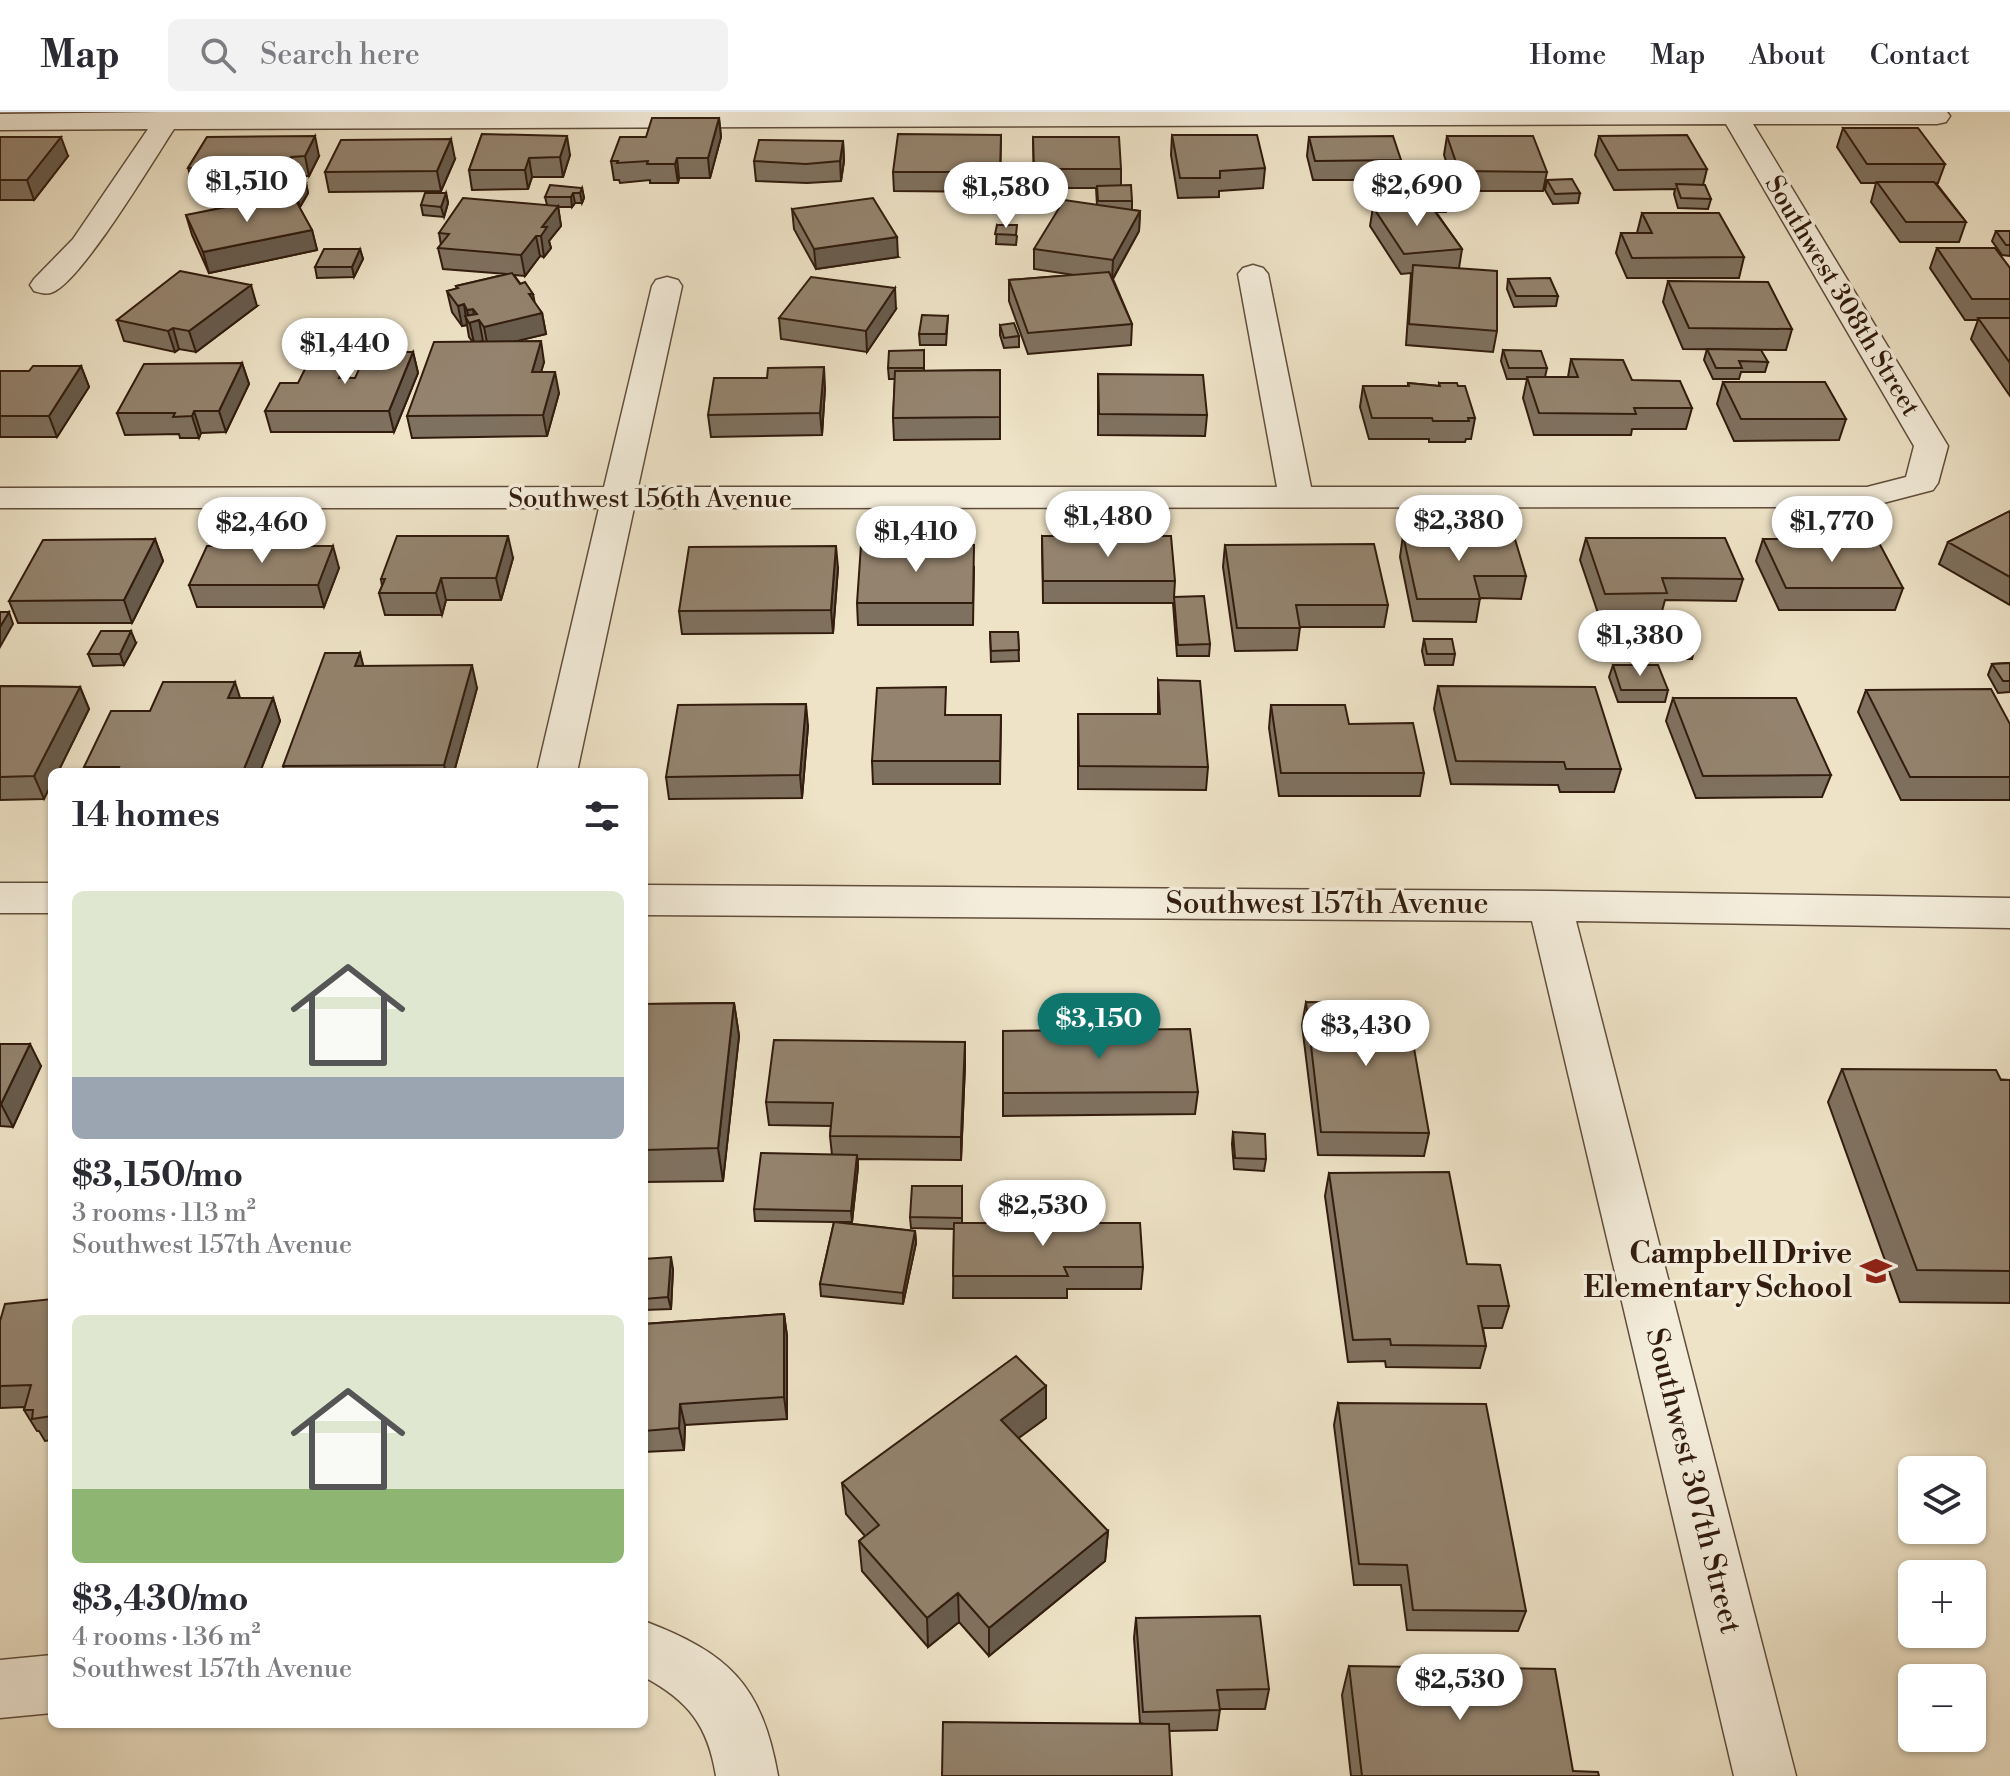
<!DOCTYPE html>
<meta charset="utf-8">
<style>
:root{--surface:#fff;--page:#f2f2f3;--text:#2b2b33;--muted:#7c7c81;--line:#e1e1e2;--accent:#0f766e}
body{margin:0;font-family:"Libre Bodoni",serif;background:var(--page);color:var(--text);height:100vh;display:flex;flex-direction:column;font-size:30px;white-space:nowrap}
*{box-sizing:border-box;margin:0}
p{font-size:26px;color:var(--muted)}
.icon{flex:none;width:44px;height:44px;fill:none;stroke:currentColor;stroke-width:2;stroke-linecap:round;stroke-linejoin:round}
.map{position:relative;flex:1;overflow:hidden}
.panel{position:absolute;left:48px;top:656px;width:600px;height:960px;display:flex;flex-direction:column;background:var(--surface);border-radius:12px;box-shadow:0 2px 6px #0004}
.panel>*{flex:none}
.controls{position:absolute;left:1898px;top:1344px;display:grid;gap:16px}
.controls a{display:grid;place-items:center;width:88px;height:88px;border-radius:12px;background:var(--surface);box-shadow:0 2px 6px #0004;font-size:40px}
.price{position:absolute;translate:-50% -68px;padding:0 18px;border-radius:28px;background:#fff;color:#222;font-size:26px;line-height:52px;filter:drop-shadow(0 2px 4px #0008)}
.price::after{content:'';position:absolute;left:50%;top:48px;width:24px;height:18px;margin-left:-12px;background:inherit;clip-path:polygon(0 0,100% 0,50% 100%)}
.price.selected{background:var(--accent);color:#fff}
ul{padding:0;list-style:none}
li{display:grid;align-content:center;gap:16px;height:424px;padding:0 24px}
li span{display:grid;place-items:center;height:248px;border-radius:12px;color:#555}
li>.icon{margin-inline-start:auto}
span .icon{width:144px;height:144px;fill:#fffc;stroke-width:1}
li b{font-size:34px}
h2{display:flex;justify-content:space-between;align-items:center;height:96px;padding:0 24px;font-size:34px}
header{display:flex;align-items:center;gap:48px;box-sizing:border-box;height:112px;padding:0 40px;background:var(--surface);border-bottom:2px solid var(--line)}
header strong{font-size:38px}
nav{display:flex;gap:44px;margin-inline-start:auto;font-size:28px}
.search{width:560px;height:72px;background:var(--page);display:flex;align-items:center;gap:20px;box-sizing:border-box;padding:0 28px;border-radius:12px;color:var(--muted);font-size:30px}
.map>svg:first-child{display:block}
</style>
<header>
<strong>Map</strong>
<div class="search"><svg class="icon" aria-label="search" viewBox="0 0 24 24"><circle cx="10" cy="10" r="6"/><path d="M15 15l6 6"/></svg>Search here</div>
<nav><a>Home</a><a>Map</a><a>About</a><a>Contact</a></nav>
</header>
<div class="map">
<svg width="2010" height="1664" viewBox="0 0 2010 1664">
<rect width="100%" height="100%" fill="#eee3c7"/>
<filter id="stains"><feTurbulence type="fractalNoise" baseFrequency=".0025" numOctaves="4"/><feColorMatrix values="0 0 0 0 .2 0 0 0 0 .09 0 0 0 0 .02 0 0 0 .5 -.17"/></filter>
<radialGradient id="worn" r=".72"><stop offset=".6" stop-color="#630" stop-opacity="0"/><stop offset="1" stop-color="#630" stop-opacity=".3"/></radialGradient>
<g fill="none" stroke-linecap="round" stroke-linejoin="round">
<defs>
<path id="minor" d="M160,0H1947L1950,4L1946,10L1937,12H1753L1948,334L1938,371L1933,378L1868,395L634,396L577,660H537L599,396H0V376L604,375L652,174L656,168L667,165L678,168L682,174L638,375H1277L1238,162L1243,156L1253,153L1263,156L1268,162L1311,375H1867L1906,365L1914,334L1726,12L174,17C153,49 82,168 53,180C46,183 41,181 34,179L30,173L34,167L73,127L148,17L0,18V2Z
M0,771H52V801H0Z
M644,773L1550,779L2010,786V816L1576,809L1796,1664H1734L1532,809L644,803Z
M644,1509C728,1541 762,1572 778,1664H716C708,1614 689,1589 644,1565Z
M52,1543V1601L0,1606V1548Z"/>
</defs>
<use href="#minor" stroke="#614e3c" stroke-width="3"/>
<use href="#minor" fill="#f4eddb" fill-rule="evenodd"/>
</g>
<path fill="#7f715f" stroke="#321c0e" stroke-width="2" d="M719,6L721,25L710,66H679L678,71H650V68L620,71L619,68H614L611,49L646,25Z
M1843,16L1945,52L1938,71H1936L1966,110L1959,130H1900L1871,90L1876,71H1861L1837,35Z
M482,22L570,43L563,65H532L528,77L472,78L469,58Z
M1001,23L1000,80L894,79L893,60Z
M1172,23L1265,56L1263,76L1219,79V85L1178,86L1171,43Z
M1447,24L1547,60L1543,79H1456L1444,43Z
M1599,24L1707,57L1703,73L1711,87L1708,97L1678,96L1674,82L1675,77L1614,78L1595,43Z
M0,25L68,44L34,88H0Z
M207,25L319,44L309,64H296L292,70L306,71L308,81L300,95H299L312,118L317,138L209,161L192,123L186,103L243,97L258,94H249L246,84L252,76H194L188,56Z
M1033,25L1121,57V74L1132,89V98L1140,99L1139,119L1113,167L1132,212L1131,233L1028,242L1009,189V168L1074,163L1034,157V137L1097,93L1096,76H1034Z
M1309,25L1401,48L1398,68H1313L1307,44Z
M843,29L844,49L841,69L807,71L756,69L754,49Z
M455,47L441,79L329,80L325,60Z
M1547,68L1580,81L1578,91L1553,92L1545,78Z
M1409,70L1448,90L1446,100H1436L1462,137L1459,156L1497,219L1493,240L1406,233L1411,161L1401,162L1370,114L1373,95L1375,94L1373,90L1375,79L1403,88L1402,92L1411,91L1408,80Z
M582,76L584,86L582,91H575L572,95H558L561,114L549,129L551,136L544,145L540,144L525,164L514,163L542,201L546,222L516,229L544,250L541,260L559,281L547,324L412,326L407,304L472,229L469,225L467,213L462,214L452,200L447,179L457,177L456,174L507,162L443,157L438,136L441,133L439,121L547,93L545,85Z
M446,81L448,91L444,105L423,103L421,93Z
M792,97L898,145L816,157L794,117Z
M1642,101L1744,145L1739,166H1627L1616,141L1621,121H1637Z
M997,113L1017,124L1016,133L996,132Z
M1996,119H2010V144L2002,143L1992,129Z
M1937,136L2010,156V284L1971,227L1978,208H1965L1930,156Z
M360,137L363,147L354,165L317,166L315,155Z
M1508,167L1558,184L1556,194L1514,195L1507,177Z
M1668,169L1792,217L1786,238L1683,237L1663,190Z
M257,194L196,240L179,237L175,240L124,229L117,208Z
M896,197L867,240L781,227L779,206Z
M948,204L946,233H920L919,222Z
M1000,213L1019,224V235L1004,236L1000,223Z
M1707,237L1768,250L1765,260H1741L1739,267H1713L1704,248Z
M924,238V259L1000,258V327L894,328L893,306L895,267H889L888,256Z
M1503,238L1547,256L1545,265H1568L1571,247L1632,268L1692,296L1686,317H1632L1631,323H1534L1523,286L1527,267H1507L1501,249Z
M413,240L418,261L394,320H271L265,299L298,271L355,266Z
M242,251L249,272L226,320L201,321L199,326H180L179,322L125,323L117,301Z
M81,254L89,275L57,325H0V259H29Z
M1098,262L1207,303L1205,324L1098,323Z
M1723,270L1846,307L1839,328L1734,329L1717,292Z
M1408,271L1439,274V271L1475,306L1471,327H1466L1465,330H1429V327H1369L1360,295L1363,274H1408Z
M825,276L822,323L711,325L708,303Z
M2010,399V493L1939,452L1948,430Z
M1403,423L1526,464L1521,487L1480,486L1476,510L1413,509L1400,445Z
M1042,424L1175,469L1174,485L1210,532L1209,544H1177L1173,491H1043Z
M1586,426L1743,467L1736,489L1665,488L1661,503L1599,504L1580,448Z
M155,427L163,449L132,511H18L9,489Z
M1763,427L1903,476L1895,498H1779L1756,449Z
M1225,433L1388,493L1384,515H1300L1297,538L1235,539L1223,455Z
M290,434L339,456L324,495H197L189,473Z
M513,446L501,488H446L442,503H385L379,481L382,474L381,467Z
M974,455L973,513H858L857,491Z
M838,456L833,521L682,522L679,499Z
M1651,516L1695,535L1692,547H1656L1648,527Z
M990,520H1018L1019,549L991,550Z
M1424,527L1455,542L1453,553H1425L1422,539Z
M136,531L124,553L93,554L88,542Z
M360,541L363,554L477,576L454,660H285L283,654Z
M2010,551V580L1998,581L1988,563L1992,552Z
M1613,553L1668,578L1665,590H1618L1609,565Z
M1158,568L1208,655L1206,678L1078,677V602H1158Z
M0,574L80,575L89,597L58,660H52L44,687L0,688Z
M1438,574L1621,657L1614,680H1560L1558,673L1451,672L1434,597Z
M1866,578L2010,612V688H1901L1858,600Z
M240,586H273L280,609L260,660H86L84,655L150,599Z
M1673,586L1831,663L1822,685L1696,686L1666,609Z
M1271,593L1349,612L1424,661L1420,684H1279L1269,616Z
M946,603H1001L1000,672H873L872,649Z
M808,614L802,686L669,687L666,665Z
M1306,890L1429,1021L1424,1044L1318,1043L1302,913Z
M734,891L739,924L723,1069L644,1070V892Z
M1003,919L1198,980L1195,1002L1003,1004Z
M965,930V953L961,1048L858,1047V1055L852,1110H835L915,1119L916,1131L903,1192L821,1184L820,1172L834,1110L755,1109L754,1097L832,1043L830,1024L831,1014L769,1013L766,990Z
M0,932L41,954L13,1015L0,1014Z
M1842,957L2010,968V1191L1900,1190L1828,990Z
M1233,1020L1266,1047L1264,1059L1234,1057L1232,1032Z
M1329,1061L1467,1152L1509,1194L1502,1216H1483L1486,1234L1480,1256L1386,1255L1385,1249L1348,1250L1325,1084Z
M962,1074V1111L1143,1155L1141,1177H1067V1186H953L954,1117L911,1116L910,1105Z
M644,1147L673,1157L671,1197L644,1198Z
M52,1187V1328L45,1329L39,1319H37L24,1298V1295L0,1296V1209Z
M784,1202L787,1224V1307L685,1313L684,1338L644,1340V1212Z
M1046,1274V1306L1018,1326L1108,1419L1105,1449L989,1544L959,1510L928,1535L862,1459L859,1429L865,1424L846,1402L842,1371Z
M1338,1291L1526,1499L1518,1519L1407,1518L1401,1473H1354L1334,1313Z
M1136,1506L1269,1577L1265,1597H1220L1217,1618L1169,1619L1140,1611L1134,1526Z
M1349,1554L1573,1659L1599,1664H1351L1342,1583Z"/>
<path fill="#685c4d" stroke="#321c0e" stroke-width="2" d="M719,6L721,25L710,66L708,46Z
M315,24L319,44L309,64L305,44Z
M567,24L570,43L563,65L560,45Z
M61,25L68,44L34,88L27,68Z
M451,27L455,47L441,79L437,59Z
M843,29L844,49L841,69L840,49Z
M291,45L296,64L289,75L284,56Z
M529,46L532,65L528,77L525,58Z
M677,46L679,66L678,71L675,52Z
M306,71L308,81L300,95L297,84Z
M582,76L584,86L582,91L580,81Z
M446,81L448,91L444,105L441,95Z
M573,81L575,91L572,95L571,85Z
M558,94L561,114L549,129L551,136L544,145L541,124L542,115Z
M1140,99L1139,119L1112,168L1113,148Z
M312,118L317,138L209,161L203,140Z
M536,124L540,144L525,164L521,143Z
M897,125L898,145L816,157L814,137Z
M360,137L363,147L354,165L352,155Z
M251,173L257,194L196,240L189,219Z
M895,176L896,197L867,240L866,219Z
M529,182H533L537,202L542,201L546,222L488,236L484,215Z
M464,192L467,213L462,214L458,194Z
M473,197L475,209L479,208L483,229L474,231L467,198Z
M173,216L179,237L175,240L168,219Z
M541,229L544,250L535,281L532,260Z
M413,240L418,261L394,320L389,299Z
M346,250L351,271L339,266Z
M242,251L249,272L226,320L219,299Z
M81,254L89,275L57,325L49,304Z
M824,255L825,276L822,323L820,301Z
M555,260L559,281L547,324L543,303Z
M194,299L201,321L199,326L192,304Z
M508,424L513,446L501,488L496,466Z
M155,427L163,449L132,511L124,488Z
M333,434L339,456L324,495L318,473Z
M836,434L838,456L833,521L831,498Z
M441,466L446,488L442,503L436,481Z
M9,500L13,512L0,535V515Z
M131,519L136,531L124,553L120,542Z
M360,541L366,564L355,554Z
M472,553L477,576L454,660H446L444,653Z
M235,570L242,592L228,586Z
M80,575L89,597L58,660H52V671L44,687L34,664Z
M273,586L280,609L260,660H245L244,657Z
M806,592L808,614L802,686L800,663Z
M734,891L739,924L723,1069L718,1036Z
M965,930V953L961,1048V1025Z
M30,932L41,954L13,1015L1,992Z
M857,1043L858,1055L852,1110L851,1099Z
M915,1119L916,1131L903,1192V1181Z
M671,1145L673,1157L671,1197L668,1185Z
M784,1202L787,1224V1307L784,1285Z
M1046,1274V1306L1001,1339V1308Z
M680,1292L685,1313L684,1338L679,1316Z
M1108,1419L1105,1449L989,1544V1516Z
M958,1481L959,1510L928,1535L927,1506Z"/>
<path fill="#94836e" stroke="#321c0e" stroke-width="2" d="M652,6H719L708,46H677L675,52H647L648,49L617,51L618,49H611L620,25H646Z
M1843,16H1918L1945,52H1867Z
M482,22L567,24L560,45L529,46L525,58H469Z
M898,22L1001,23L1000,60H893Z
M1172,23H1257L1265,56L1220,59V66H1180Z
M1687,23L1707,57L1618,58L1599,24Z
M315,24L305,44L291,45L284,56H188L207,25Z
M1393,24L1401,48L1315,49L1309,25Z
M1447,24H1533L1547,60L1459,59Z
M0,25H61L27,68H0Z
M1033,25H1119L1121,57H1034Z
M451,27L437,59L325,60L341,28Z
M759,28L843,29L840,49L806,52L754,49Z
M1572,67L1580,81L1555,82L1547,68Z
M255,70L306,71L297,84H246Z
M1409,70H1441L1448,90H1415Z
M1877,70H1934L1966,110H1906Z
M1676,72L1705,73L1711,87L1681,86Z
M550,73L582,76L580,81H573L571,85H545Z
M1131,73L1132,89H1098L1097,74Z
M1375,79L1400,80L1403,88H1378Z
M425,81H446L441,95L421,93Z
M463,86L558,94L542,115H547L541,124H536L521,143L438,136L449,122L439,121Z
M873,86L897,125L814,137L792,97Z
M295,87L312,118L203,140L186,103L241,92L243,97Z
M1064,88L1140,99L1113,148L1034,137Z
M1428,90L1462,137L1404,142L1373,95Z
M1642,101H1719L1744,145L1632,146L1621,121H1652Z
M997,113H1017L1016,123L995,122Z
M1996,119H2010V133H2006Z
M1937,136H1995L2010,156V187H1972Z
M324,137H360L352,155H315Z
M1413,153L1497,159V219L1409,212Z
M180,159L251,173L189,219L173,216L168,219L117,208Z
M1109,160L1132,212L1028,221L1009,168Z
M512,161L520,172L525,170L533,182H529L542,201L484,215L479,208L469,211L465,204L477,202L473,197L467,198L464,192L458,194L447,179L458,176L456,174Z
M811,165L895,176L866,219L779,206Z
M1550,166L1558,184H1516L1508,167Z
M1668,169L1768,170L1792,217L1689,216Z
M922,203L948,204L946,222H919Z
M1978,206H2010V251Z
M1014,211L1019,224L1004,226L1000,213Z
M541,229L532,260H555L543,303L407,304L434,230Z
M1707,237L1761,238L1768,250L1739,249L1742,256H1716Z
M924,238V256H888L889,239Z
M1503,238L1541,239L1547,256H1509Z
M367,240H413L389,299H265L280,271H298L309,249L346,250L339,266H355Z
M1571,247L1623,248L1632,268L1680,269L1692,296H1634L1636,302L1539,301L1527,265H1578Z
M242,251L219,299H194L192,304L173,305L175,301H117L144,252Z
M33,254H81L49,304H0V259H29Z
M824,255L820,301L708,303L714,266H767L768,256Z
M1000,258V305L893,306L895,259Z
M1098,262L1203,263L1207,303L1099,302Z
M1723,270H1825L1846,307H1741Z
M1408,271L1440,274L1439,271H1457L1458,274H1465L1475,306H1468L1469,309H1433L1432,306H1372L1363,274H1409Z
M2010,399V465L1948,430Z
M1403,423L1514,424L1526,464H1474L1480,487H1417Z
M397,424H508L496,466H441L436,481H379L385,467H381Z
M1042,424H1171L1175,469H1043Z
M1586,426H1725L1743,467L1662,466L1667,481L1605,482Z
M155,427L124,488L9,489L43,428Z
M1763,427H1877L1903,476H1786Z
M264,430H288L286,434H333L318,473H189L207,434H262Z
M1374,432L1388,493H1296L1300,516H1237L1225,433Z
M861,433H974L973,491H857Z
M836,434L831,498L679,499L689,435Z
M1204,484L1210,532L1178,533L1174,485Z
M0,500H9L0,515Z
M1651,516H1687L1695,535L1659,536Z
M101,519H131L120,542H88Z
M990,520H1018L1019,538L991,539Z
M1424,527H1452L1455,542H1427Z
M325,541H360L355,554L472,553L444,653L283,654Z
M2010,551V569H2003L1992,552Z
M1613,553H1658L1668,578H1621Z
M1158,568L1200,569L1208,655L1079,654L1078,602H1160Z
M163,570H235L228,586H273L244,657L224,658L223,660H186L187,659H117L119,655H84L111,599H150Z
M0,574L80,575L34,664L0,665Z
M1438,574L1595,575L1621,657H1566L1564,650L1456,649Z
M946,575L945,603H1001L1000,649H872L877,576Z
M1991,577L2010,612V665H1910L1866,578Z
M1673,586H1796L1831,663L1703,664Z
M806,592L800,663L666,665L678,593Z
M1271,593H1345L1349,612L1413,611L1424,661H1281Z
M1306,890L1406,891L1429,1021L1321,1020Z
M734,891L718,1036L644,1038V892Z
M1190,917L1198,980L1003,981V919Z
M774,928L965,930L961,1025L830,1024L833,991L766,990Z
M0,932H30L1,992H0Z
M1842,957L1996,958L2001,968H2010V1159L1917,1158Z
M1233,1020L1265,1022L1266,1047L1235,1046Z
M761,1041L857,1043L851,1099L754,1097Z
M1449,1060L1467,1152L1500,1153L1509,1194H1478L1486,1234L1391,1233L1390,1227L1353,1228L1329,1061Z
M912,1074H962V1106L910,1105Z
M834,1110L915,1119L903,1181L820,1172Z
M954,1111H1140L1143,1155H1064L1068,1164H953Z
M671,1145L668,1185L644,1187V1147Z
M52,1187V1304L32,1307L33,1298H24L31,1273L0,1274V1209L5,1192Z
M784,1202V1285L680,1292L679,1316L644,1319V1212Z
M1016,1244L1046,1274L1001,1308L1108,1419L989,1516L958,1481L927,1506L859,1429L879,1413L842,1371Z
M1338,1291L1486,1292L1526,1499L1413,1498L1407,1453L1359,1452Z
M1260,1504L1269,1577L1217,1578L1220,1598L1143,1600L1136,1506Z
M1349,1554L1555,1557L1573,1659L1598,1660L1599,1664H1362Z
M943,1610L1169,1612L1172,1664H942Z"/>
<defs>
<symbol id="school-bare" viewBox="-9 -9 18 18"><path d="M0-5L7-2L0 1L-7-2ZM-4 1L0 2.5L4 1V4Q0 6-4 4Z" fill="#8f2418" stroke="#f4eddb" stroke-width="2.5" paint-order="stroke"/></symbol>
</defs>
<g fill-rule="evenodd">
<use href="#school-bare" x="1854" y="1137" width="44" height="44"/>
</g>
<g text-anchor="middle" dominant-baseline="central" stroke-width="7" stroke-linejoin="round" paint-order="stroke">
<g font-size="26" fill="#321c0e" stroke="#f4eddb">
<text transform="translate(1842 184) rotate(59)">Southwest 308th Street</text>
<text x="650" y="387">Southwest 156th Avenue</text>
</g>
<g font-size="30" fill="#321c0e" stroke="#f4eddb">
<text x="1327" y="792">Southwest 157th Avenue</text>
<text transform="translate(1693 1369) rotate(76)">Southwest 307th Street</text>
</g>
<g font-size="30" font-weight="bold" fill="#321c0e" stroke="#f4eddb" text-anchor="end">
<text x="1852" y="1142">Campbell Drive<tspan x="1852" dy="34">Elementary School</tspan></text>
</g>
</g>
<rect width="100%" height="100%" filter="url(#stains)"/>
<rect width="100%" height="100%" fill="url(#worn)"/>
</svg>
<div class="controls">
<a><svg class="icon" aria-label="layers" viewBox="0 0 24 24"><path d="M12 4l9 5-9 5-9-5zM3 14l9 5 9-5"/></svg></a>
<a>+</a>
<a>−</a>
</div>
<b class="price" style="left:247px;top:112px">$1,510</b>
<b class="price" style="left:1417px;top:116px">$2,690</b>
<b class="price" style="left:1006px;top:118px">$1,580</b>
<b class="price" style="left:345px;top:274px">$1,440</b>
<b class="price" style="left:1108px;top:447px">$1,480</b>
<b class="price" style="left:1459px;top:451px">$2,380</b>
<b class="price" style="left:1832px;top:452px">$1,770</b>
<b class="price" style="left:262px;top:453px">$2,460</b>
<b class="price" style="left:916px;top:462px">$1,410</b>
<b class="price" style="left:1640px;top:566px">$1,380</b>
<b class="price selected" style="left:1099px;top:949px">$3,150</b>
<b class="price" style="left:1366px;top:956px">$3,430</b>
<b class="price" style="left:1043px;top:1136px">$2,530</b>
<b class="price" style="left:1460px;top:1610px">$2,530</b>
<section class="panel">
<h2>14 homes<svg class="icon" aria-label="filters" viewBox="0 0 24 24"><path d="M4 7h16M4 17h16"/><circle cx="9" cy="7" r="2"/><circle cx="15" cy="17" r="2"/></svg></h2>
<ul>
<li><span style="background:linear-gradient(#dfe7d0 75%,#9aa5b1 0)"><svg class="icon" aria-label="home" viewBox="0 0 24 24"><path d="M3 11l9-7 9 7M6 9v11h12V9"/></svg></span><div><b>$3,150/mo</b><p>3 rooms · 113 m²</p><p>Southwest 157th Avenue</p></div></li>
<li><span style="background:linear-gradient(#dfe7d0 70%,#8fb573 0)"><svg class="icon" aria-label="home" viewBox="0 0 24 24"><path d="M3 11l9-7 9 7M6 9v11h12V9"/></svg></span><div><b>$3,430/mo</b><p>4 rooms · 136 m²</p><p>Southwest 157th Avenue</p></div></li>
</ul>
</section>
</div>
